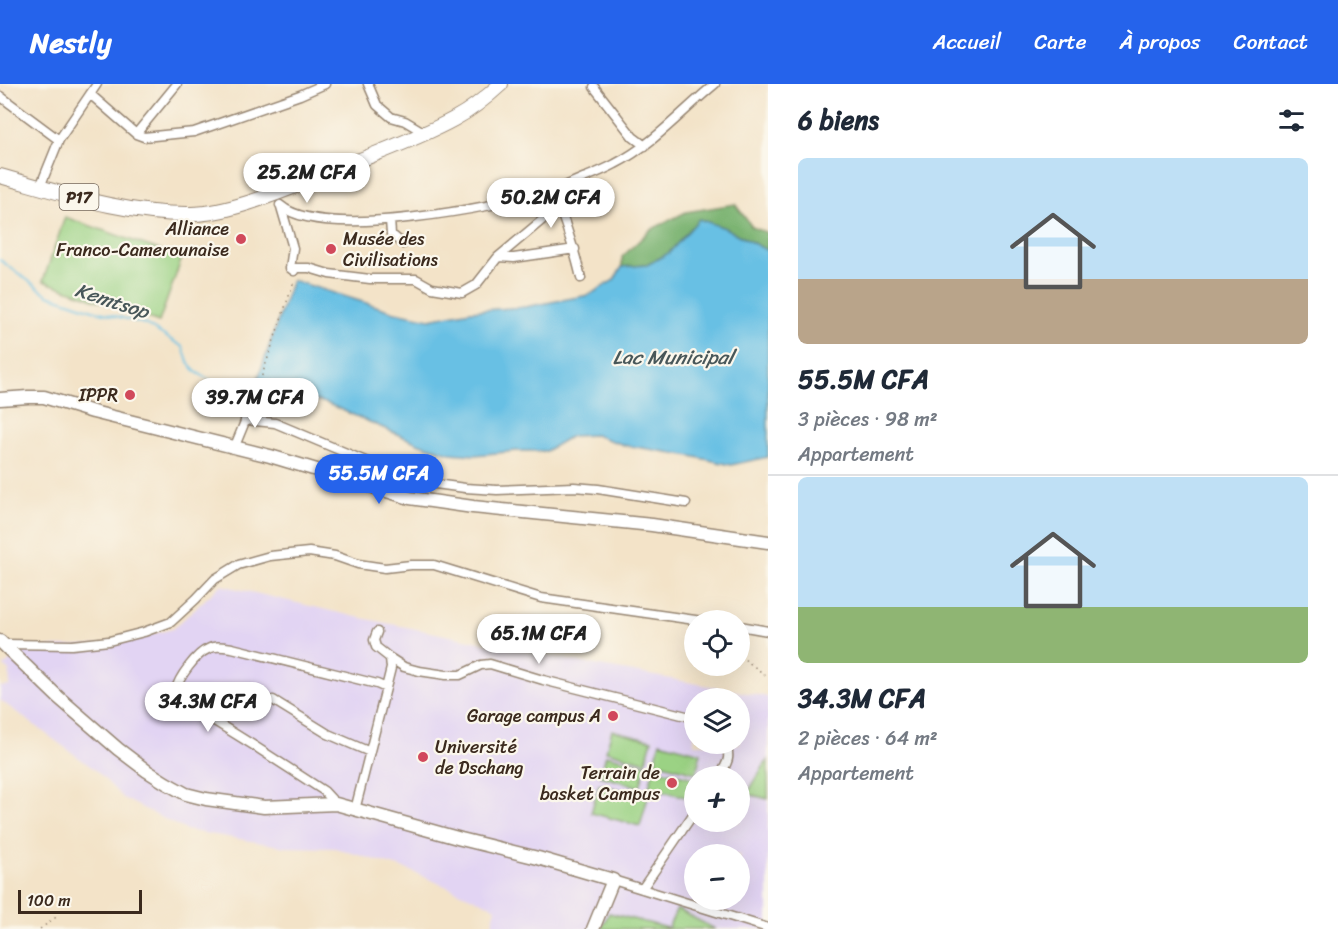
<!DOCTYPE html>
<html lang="fr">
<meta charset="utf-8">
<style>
:root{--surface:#fff;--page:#f6f6f7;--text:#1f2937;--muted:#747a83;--line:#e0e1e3;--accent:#2563eb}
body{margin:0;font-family:Sriracha,sans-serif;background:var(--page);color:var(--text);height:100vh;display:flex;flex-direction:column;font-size:22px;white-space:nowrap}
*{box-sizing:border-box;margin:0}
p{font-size:20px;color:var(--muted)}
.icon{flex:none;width:33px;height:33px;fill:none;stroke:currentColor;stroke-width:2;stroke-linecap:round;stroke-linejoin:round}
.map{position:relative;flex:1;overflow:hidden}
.sheet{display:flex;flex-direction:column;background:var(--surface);width:570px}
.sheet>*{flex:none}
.tools{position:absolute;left:684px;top:526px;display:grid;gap:12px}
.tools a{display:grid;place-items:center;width:66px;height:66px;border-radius:50%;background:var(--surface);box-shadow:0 6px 24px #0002;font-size:30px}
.scale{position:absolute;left:18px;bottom:15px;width:124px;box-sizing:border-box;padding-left:6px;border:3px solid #3b2a1e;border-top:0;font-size:16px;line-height:21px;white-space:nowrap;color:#3b2a1e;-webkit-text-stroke:4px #fbf7ec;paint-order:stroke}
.price{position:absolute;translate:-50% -51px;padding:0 14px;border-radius:21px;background:#fff;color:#222;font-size:20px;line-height:39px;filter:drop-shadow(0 2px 3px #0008)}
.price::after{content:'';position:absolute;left:50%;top:36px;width:18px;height:14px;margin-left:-9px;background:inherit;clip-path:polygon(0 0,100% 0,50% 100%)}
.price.selected{background:var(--accent);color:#fff}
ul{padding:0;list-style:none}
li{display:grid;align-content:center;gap:12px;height:318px;padding:0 30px}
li+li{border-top:2px solid var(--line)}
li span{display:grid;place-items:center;height:186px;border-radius:9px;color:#555}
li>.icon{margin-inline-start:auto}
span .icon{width:108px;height:108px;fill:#fffc;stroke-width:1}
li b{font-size:26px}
h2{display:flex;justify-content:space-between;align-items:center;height:72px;padding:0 30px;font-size:26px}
header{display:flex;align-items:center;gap:36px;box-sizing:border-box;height:84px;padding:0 30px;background:var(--accent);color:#fff}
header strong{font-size:28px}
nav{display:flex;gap:33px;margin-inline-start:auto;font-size:21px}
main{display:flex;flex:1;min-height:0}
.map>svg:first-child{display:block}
</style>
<header>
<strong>Nestly</strong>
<nav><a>Accueil</a><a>Carte</a><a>À propos</a><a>Contact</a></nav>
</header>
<main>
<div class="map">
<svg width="768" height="845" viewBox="0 0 768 845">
<rect width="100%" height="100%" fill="#fbf7ec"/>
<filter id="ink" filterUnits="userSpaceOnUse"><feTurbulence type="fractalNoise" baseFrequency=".0167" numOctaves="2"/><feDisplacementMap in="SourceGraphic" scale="12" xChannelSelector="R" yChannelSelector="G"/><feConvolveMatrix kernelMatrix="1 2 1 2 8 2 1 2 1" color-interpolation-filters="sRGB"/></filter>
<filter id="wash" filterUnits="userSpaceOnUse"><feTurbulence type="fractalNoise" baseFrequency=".008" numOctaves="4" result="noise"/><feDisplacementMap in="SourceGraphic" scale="24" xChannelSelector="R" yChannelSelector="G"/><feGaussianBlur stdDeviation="1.35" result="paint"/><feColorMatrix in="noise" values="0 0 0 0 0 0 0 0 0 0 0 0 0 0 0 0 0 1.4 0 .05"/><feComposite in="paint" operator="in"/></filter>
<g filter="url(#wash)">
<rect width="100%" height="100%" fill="#f3e3c8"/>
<path fill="#e2d4f3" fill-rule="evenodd" d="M221,501L352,532L558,574L768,613V845H491L496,824L406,785L335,764L286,763L186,746L123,714L97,687L0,616V603L10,602L9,587L4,582L24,564L111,560L173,545ZM694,615H740V660H694ZM694,693H740V738H694ZM694,771H740V816H694Z"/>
<path fill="#9bd284" stroke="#6b7e51" stroke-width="1.5" d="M65,133L182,174L159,238L43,197Z
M612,646L652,656L646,678L606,667Z
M660,658L701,669L696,689L655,678Z
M606,671L646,681L640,703L600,692Z
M768,675V715L747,710Z
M654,684L694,694L689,714L649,703Z
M599,700L648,713L640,742L591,729Z
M677,825L715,845H601L609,829L668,844Z"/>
<path fill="#7cb472" stroke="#5c6f48" stroke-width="1.5" d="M735,120L752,143L768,149V167L725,144L699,135L669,169L647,181L622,183V173L650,146L686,128Z"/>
<path fill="#67c0e4" stroke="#517581" stroke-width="1.5" d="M699,135L725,144L768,167V373L731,381L691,372L624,361L595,351L571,352L546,367H517L475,371L450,369L420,360L326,319L294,311L259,313L262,306L255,303L292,196L395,228L430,235L470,227L525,223L589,211L614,196L622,183L647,181L669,169Z"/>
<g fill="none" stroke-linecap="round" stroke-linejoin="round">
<path stroke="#67c0e4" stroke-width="2" d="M0,176L48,211L93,226L145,240L183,263L188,278L196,288L212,297L240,306"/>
</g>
</g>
<g filter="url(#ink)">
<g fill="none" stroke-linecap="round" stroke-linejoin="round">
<defs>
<path id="street" d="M368,0L377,21L391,33L405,37L425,49
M594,3L633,53L645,62
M90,10L136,50L144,53L194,48L300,11L325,0
M0,12L59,56
M136,50L177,0
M40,103L59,56L97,0
M280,121C322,158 499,122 552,107C564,103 575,97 586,93C596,89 606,85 615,80C654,60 682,27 715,0
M281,123L293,164L290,184L294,187
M390,136L391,150L403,160
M498,173L547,132L553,106C564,135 574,163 581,194
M290,184H309L329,190L370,195H416L432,204L462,209L476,201L498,173L514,174L575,165
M245,336L275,339L413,397L465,404L497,406L574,403L598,405L686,419
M235,362L253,318
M740,542L768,547
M377,548L374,556L376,563L390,574L404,583L419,587L446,591H460L481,581L490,580L543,596L694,634
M4,560L72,561L109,557L144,548L171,538L196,515L215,495L238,481L270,472L309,468L335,472L358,480L385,484L411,481H434L541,514L702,537
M273,616L328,650L370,668
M719,693C726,681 733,672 724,660
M336,720L324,707L253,661L179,615C177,611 176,611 176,606C178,594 197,569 208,565C215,561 224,563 232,564L377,600L386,604
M355,726L386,604L391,584L390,574
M613,796L768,844
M642,805L694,729"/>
<path id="secondary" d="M0,315L28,313H44L93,328L270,372L410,414L473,423L652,441L768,458
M0,557L58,613L118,665L147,687L166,699L186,710L206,715L264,723L336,720L461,755L538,774L613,796L593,845"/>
<path id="primary" d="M0,92C62,109 126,131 191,130C211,130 229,125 248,119C283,108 316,94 350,80C385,66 421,53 454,35C471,26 487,13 501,0"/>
</defs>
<use href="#street" stroke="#978673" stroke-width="11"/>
<use href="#secondary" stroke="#978673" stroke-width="15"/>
<use href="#primary" stroke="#978673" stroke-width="16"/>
<path stroke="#978673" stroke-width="1.5" stroke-dasharray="1.5 4.5" stroke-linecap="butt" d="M256,309L294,197
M740,572L768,593
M40,845L59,831"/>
<use href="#street" stroke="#fff" stroke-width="8"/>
<use href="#secondary" stroke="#fff" stroke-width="12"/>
<use href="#primary" stroke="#fff" stroke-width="14"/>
</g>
</g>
<g fill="#d1495b" stroke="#fbf7ec" stroke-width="2">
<circle cx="241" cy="155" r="6"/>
<circle cx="331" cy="165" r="6"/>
<circle cx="130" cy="311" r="6"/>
<circle cx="613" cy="632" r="6"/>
<circle cx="423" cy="673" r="6"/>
<circle cx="672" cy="699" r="6"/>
</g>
<g text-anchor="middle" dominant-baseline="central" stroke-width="4.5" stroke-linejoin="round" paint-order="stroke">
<rect fill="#fbf7ec" stroke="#75685c" stroke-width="1.5" x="59.5" y="100" width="39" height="26" rx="4.5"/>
<g font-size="16" font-weight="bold" fill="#3b2a1e">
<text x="79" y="113">P17</text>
</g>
<g font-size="18" fill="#3b2a1e" stroke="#fbf7ec" text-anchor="end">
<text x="229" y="145">Alliance<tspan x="229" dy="21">Franco-Camerounaise</tspan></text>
<text x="343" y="155" text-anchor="start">Musée des<tspan x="343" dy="21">Civilisations</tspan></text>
<text x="118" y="311">IPPR</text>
<text x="601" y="632">Garage campus A</text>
<text x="435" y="663" text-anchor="start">Université<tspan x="435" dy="21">de Dschang</tspan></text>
<text x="660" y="689">Terrain de<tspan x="660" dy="21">basket Campus</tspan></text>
</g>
<g font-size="20" font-style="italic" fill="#485759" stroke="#fbf7ec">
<text transform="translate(112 217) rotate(18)">Kemtsop</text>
<text x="673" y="273">Lac Municipal</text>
</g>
</g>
</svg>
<div class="tools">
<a><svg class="icon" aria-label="locate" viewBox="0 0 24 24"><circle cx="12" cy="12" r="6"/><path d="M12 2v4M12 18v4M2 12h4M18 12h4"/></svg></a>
<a><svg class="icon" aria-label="layers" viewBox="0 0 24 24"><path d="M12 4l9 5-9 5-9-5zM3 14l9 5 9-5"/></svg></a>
<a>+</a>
<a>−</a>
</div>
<div class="scale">100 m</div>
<b class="price" style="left:307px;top:120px">25.2M CFA</b>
<b class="price" style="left:551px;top:145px">50.2M CFA</b>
<b class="price" style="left:255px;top:345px">39.7M CFA</b>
<b class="price selected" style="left:379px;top:421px">55.5M CFA</b>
<b class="price" style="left:539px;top:581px">65.1M CFA</b>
<b class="price" style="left:208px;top:649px">34.3M CFA</b>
</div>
<section class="sheet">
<h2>6 biens<svg class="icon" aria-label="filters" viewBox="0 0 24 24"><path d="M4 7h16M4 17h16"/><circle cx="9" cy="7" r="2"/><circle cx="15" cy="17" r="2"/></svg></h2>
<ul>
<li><span style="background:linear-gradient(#bfe0f5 65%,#b9a48a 0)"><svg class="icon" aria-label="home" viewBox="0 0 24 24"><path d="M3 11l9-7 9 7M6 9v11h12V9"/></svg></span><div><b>55.5M CFA</b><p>3 pièces · 98 m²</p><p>Appartement</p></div></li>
<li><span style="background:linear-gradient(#bfe0f5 70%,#8fb573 0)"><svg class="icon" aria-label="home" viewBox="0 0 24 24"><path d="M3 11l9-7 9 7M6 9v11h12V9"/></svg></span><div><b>34.3M CFA</b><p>2 pièces · 64 m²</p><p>Appartement</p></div></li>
</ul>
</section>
</main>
